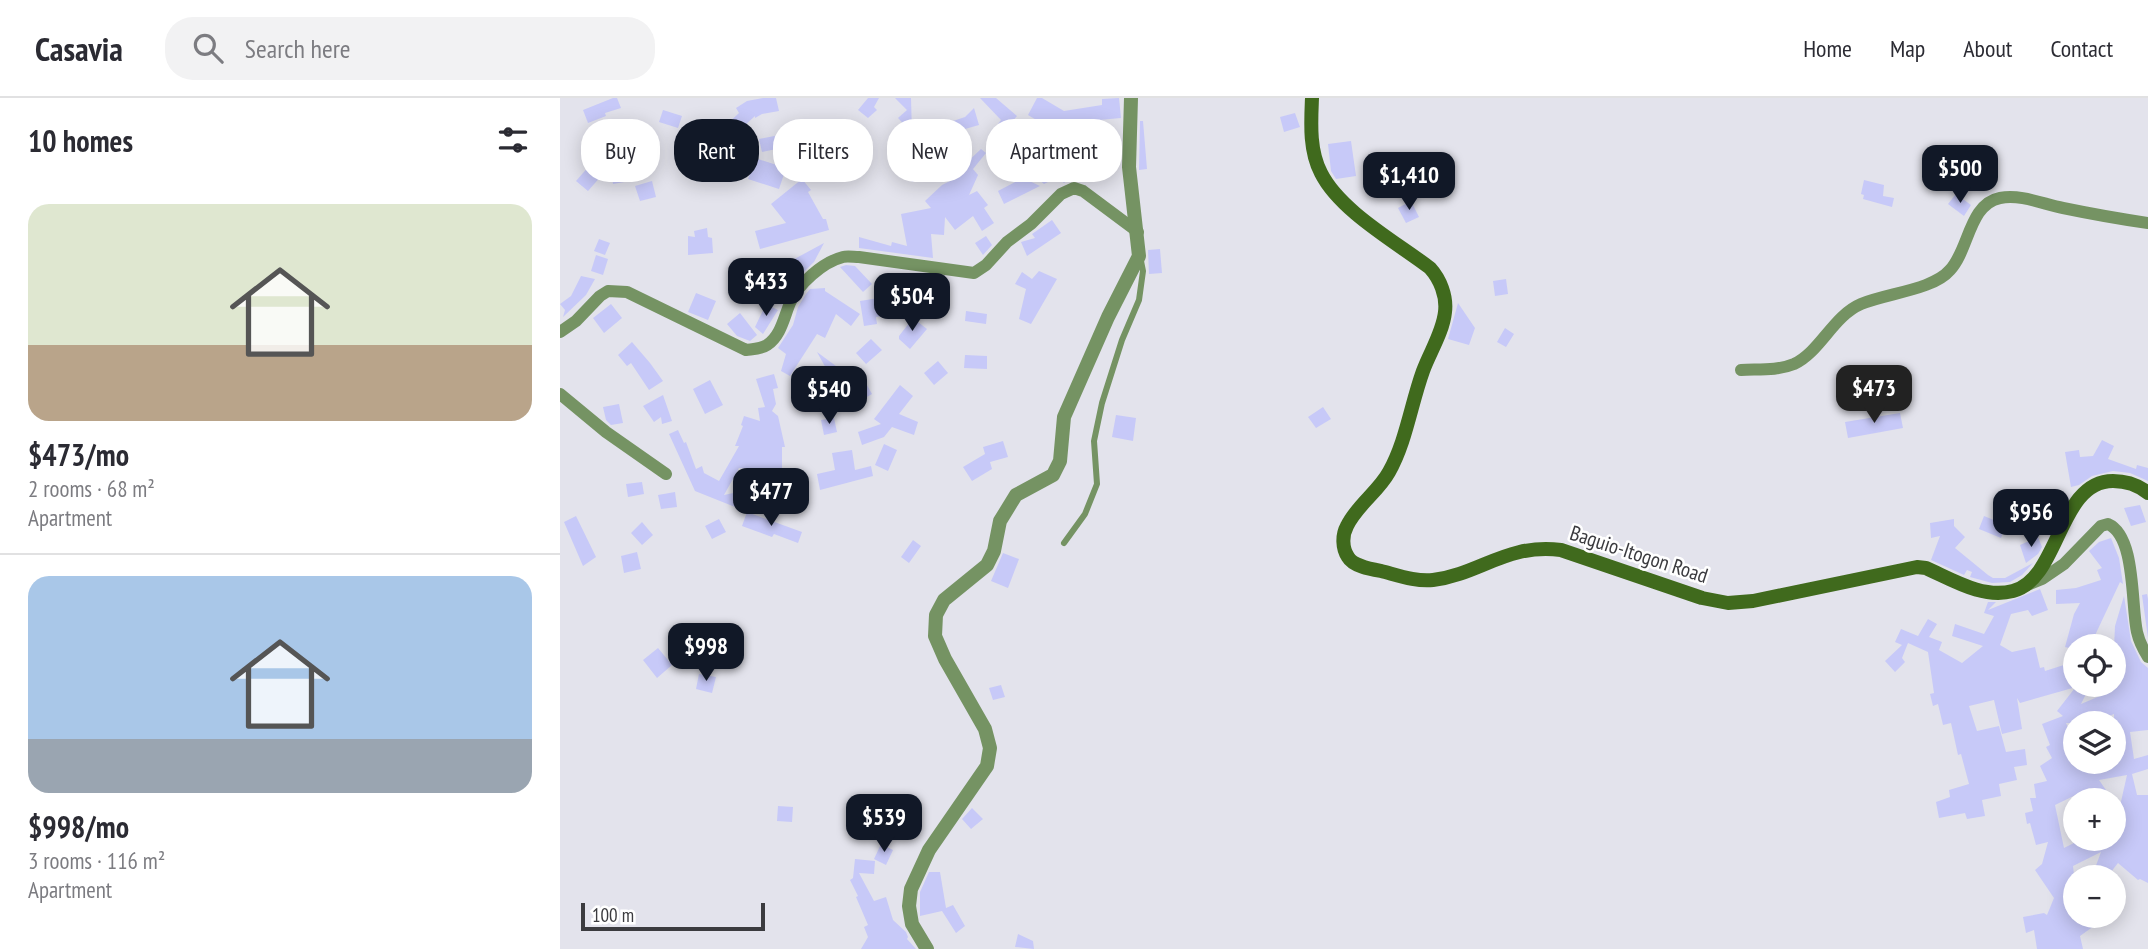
<!DOCTYPE html>
<meta charset="utf-8">
<style>
:root{--surface:#fff;--page:#f2f2f3;--text:#2b2b33;--muted:#7c7c81;--line:#e1e1e2;--accent:#111827}
body{margin:0;font-family:"PT Sans Narrow",sans-serif;background:var(--page);color:var(--text);height:100vh;display:flex;flex-direction:column;font-size:26px;white-space:nowrap}
*{box-sizing:border-box;margin:0}
p{font-size:23px;color:var(--muted)}
.icon{flex:none;width:38px;height:38px;fill:none;stroke:currentColor;stroke-width:2;stroke-linecap:round;stroke-linejoin:round}
.map{position:relative;flex:1;overflow:hidden}
.panel{display:flex;flex-direction:column;background:var(--surface);width:560px}
.panel>*{flex:none}
.guide{position:absolute;left:21px;top:21px;width:665px;height:63px;display:flex;gap:14px}
.tools{position:absolute;left:1503px;top:536px;display:grid;gap:14px}
.tools a{display:grid;place-items:center;width:63px;height:63px;border-radius:50%;background:var(--surface);box-shadow:0 4px 18px #0003;font-size:35px}
.scale{position:absolute;left:21px;bottom:18px;width:184px;box-sizing:border-box;padding-left:7px;border:4px solid #3b3b3f;border-top:0;font-size:19px;line-height:24px;white-space:nowrap;color:#3b3b3f;-webkit-text-stroke:5px #fff;paint-order:stroke}
.price{position:absolute;translate:-50% -60px;padding:0 16px;border-radius:14px;background:var(--accent);color:#fff;font-size:23px;line-height:46px;filter:drop-shadow(0 2px 4px #0008)}
.price::after{content:'';position:absolute;left:50%;top:42px;width:21px;height:16px;margin-left:-10px;background:inherit;clip-path:polygon(0 0,100% 0,50% 100%)}
.price.selected{background:#222;color:#fff}
ul{padding:0;list-style:none}
li{display:grid;align-content:center;gap:14px;height:371px;padding:0 28px}
li+li{border-top:2px solid var(--line)}
li span{display:grid;place-items:center;height:217px;border-radius:21px;color:#555}
li>.icon{margin-inline-start:auto}
span .icon{width:126px;height:126px;fill:#fffc;stroke-width:1}
li b{font-size:30px}
h2{display:flex;justify-content:space-between;align-items:center;height:84px;padding:0 28px;font-size:30px}
.chip{padding:0 24px;border-radius:28px;background:var(--surface);box-shadow:0 4px 18px #0003;font-size:24px;line-height:63px}
.chip.selected{background:var(--accent);color:#fff}
header{display:flex;align-items:center;gap:42px;box-sizing:border-box;height:98px;padding:0 35px;background:var(--surface);border-bottom:2px solid var(--line)}
header strong{font-size:33px}
nav{display:flex;gap:38px;margin-inline-start:auto;font-size:24px}
.search{width:490px;height:63px;background:var(--page);display:flex;align-items:center;gap:18px;box-sizing:border-box;padding:0 24px;border-radius:28px;color:var(--muted);font-size:26px}
main{display:flex;flex:1;min-height:0}
.map>svg:first-child{display:block}
</style>
<header>
<strong>Casavia</strong>
<div class="search"><svg class="icon" aria-label="search" viewBox="0 0 24 24"><circle cx="10" cy="10" r="6"/><path d="M15 15l6 6"/></svg>Search here</div>
<nav><a>Home</a><a>Map</a><a>About</a><a>Contact</a></nav>
</header>
<main>
<section class="panel">
<h2>10 homes<svg class="icon" aria-label="filters" viewBox="0 0 24 24"><path d="M4 7h16M4 17h16"/><circle cx="9" cy="7" r="2"/><circle cx="15" cy="17" r="2"/></svg></h2>
<ul>
<li><span style="background:linear-gradient(#dfe7d0 65%,#b9a48a 0)"><svg class="icon" aria-label="home" viewBox="0 0 24 24"><path d="M3 11l9-7 9 7M6 9v11h12V9"/></svg></span><div><b>$473/mo</b><p>2 rooms · 68 m²</p><p>Apartment</p></div></li>
<li><span style="background:linear-gradient(#a9c7e8 75%,#9aa5b1 0)"><svg class="icon" aria-label="home" viewBox="0 0 24 24"><path d="M3 11l9-7 9 7M6 9v11h12V9"/></svg></span><div><b>$998/mo</b><p>3 rooms · 116 m²</p><p>Apartment</p></div></li>
</ul>
</section>
<div class="map">
<svg width="1588" height="851" viewBox="0 0 1588 851">
<rect width="100%" height="100%" fill="#e3e3ec"/>
<path fill="#c7c9f8" fill-rule="evenodd" d="M53,0H57L61,10L45,15L46,18L28,25L23,12Z
M203,0H216L219,13L202,16L195,20V18L173,38L164,29L179,15L176,10L187,3Z
M308,0H319L314,9L317,12L308,20L298,12Z
M335,0H351L352,35L338,20L347,12Z
M420,0H436L457,18L445,32L438,26L441,22Z
M477,0H482L504,13L542,7V1L559,0L561,20L528,23L529,29L501,33L497,44L488,39L474,52L468,45L454,62L446,55L478,23L468,17Z
M414,10L419,27L391,35L387,25L405,19Z
M103,12L122,18L118,30L99,24Z
M735,15L740,29L724,34L720,19Z
M580,23H583L587,71L579,72Z
M367,31L381,74L352,84L342,55L338,57L333,42Z
M219,37L221,50L202,54L199,41Z
M791,43L796,78L776,81L771,73L768,46Z
M421,51L426,55L413,71L418,77L409,97L417,93L428,107L424,110L434,125L422,133L413,118L395,132L385,119L384,137L371,136L373,160L299,150V139L331,148L332,144L347,148L341,116L371,110L365,103L382,87L398,79L403,68Z
M507,52L527,63L526,74L521,71L504,85L498,79L484,86L471,75L494,63Z
M195,60L226,70L219,91L188,81Z
M60,61L64,84L53,86L50,63Z
M30,67L42,77L28,93L16,83Z
M463,80L480,88L444,106L438,93Z
M242,81L251,92L248,94L263,121H266L269,132L200,151L195,133L226,125L211,106Z
M1304,82L1324,87L1323,98L1334,100L1332,109L1303,101L1304,97L1301,96Z
M92,83L96,99L80,103L75,88Z
M1396,96L1411,107L1404,118L1388,106Z
M851,103L859,119L846,125L838,110Z
M492,122L501,135L467,158L461,144L475,140L472,136Z
M147,130L148,139L152,140L153,155L128,157V138L135,139L134,133Z
M426,138L432,147L423,157L415,145Z
M39,141L50,145L45,157L34,153Z
M264,145L254,164L226,191L216,171Z
M600,151L602,175L589,176L588,152Z
M36,157L48,161L43,177L31,173Z
M286,167L295,168L312,186L303,194L280,169Z
M479,173L497,181L471,226L459,221L466,191L455,186L462,174L472,181Z
M21,178L35,181L26,197L3,219L5,212L0,206L11,198Z
M946,181L948,196L935,198L933,183Z
M265,190V193L300,216L291,228L276,216L265,240L257,236L230,278L221,273L226,256L218,250L233,227L238,209L246,196L250,191Z
M136,195L156,203L148,222L128,214Z
M325,199L328,217L316,219L317,226L304,228L300,203Z
M898,205L915,230L909,247L888,241Z
M51,206L62,220L44,235L33,220Z
M206,206L218,212L203,236L195,229Z
M406,213L427,216L426,226L405,223Z
M180,215L197,237L190,243L177,238L167,226Z
M353,220L367,231L350,251L339,241V238Z
M945,230L954,236L946,249L937,244Z
M311,241L322,252L306,266L296,255Z
M72,244L90,265L103,283L89,292L71,265L67,268L58,257Z
M257,254L280,271L284,278L298,271L312,296L288,310Z
M405,257L427,258V271L404,270Z
M378,263L388,275L374,287L364,275Z
M214,276L218,290L213,291L216,306L212,313L218,318L225,349H222V374L179,370L164,397L211,387L223,392L218,402L213,400L175,409L135,393L109,336L118,332L124,345L126,344L136,371L142,368L144,375L159,383L179,348H175L183,328L181,327L184,318L200,323L198,310L205,309L196,281Z
M150,282L163,307L145,316L133,291Z
M340,287L353,298L339,316L358,324L354,337L332,329L324,339L302,347L298,334L321,326L314,321Z
M103,297L112,323L102,326L101,319L94,324L83,308Z
M59,306L63,325L51,327L46,322L43,309Z
M763,309L771,321L756,330L748,319Z
M1340,315L1343,330L1288,340L1285,324Z
M556,317L576,320L573,343L552,339Z
M274,320L277,334L264,337L261,322Z
M1542,342L1554,348L1548,361L1576,371L1577,367L1588,370V383L1570,375L1553,373L1532,378L1519,387L1511,389L1505,354L1519,352L1520,359L1533,358Z
M443,343L448,359L430,364L432,371L412,383L403,369L425,356L423,349Z
M324,346L337,352L328,373L315,367Z
M292,352L295,372L311,368L313,378L260,392L257,376L275,372L272,355Z
M82,384L84,396L68,399L66,386Z
M115,394L117,409L101,411L98,397Z
M1580,407L1586,424L1571,428L1564,410Z
M1489,408L1501,410L1493,425L1482,421Z
M187,414L242,434L238,445L214,436L212,439L182,428Z
M16,418L36,459L23,468L4,424Z
M1424,418L1446,427L1441,440L1419,431Z
M159,421L166,434L152,441L145,428Z
M1394,421V428L1405,439L1395,450L1428,477L1433,480H1445L1473,465L1462,477L1450,484L1432,485L1410,479L1412,474L1407,472L1404,477L1371,462L1380,438L1371,440L1370,425Z
M82,424L93,437L82,447L71,435Z
M1478,439L1482,449L1478,456L1466,465L1460,447Z
M1551,440L1559,460L1563,486L1560,484L1530,548H1516V589L1460,605L1457,600L1462,631L1442,636L1434,602L1409,608L1417,633L1439,628L1446,654L1465,651L1467,667L1454,669L1457,682L1439,686L1441,698L1422,702L1425,718L1407,721L1405,715L1379,720L1376,704L1390,699L1389,692L1409,686L1401,656L1398,657L1391,625L1383,627L1378,606L1373,608L1370,596L1374,595L1368,554L1348,545L1342,560L1345,564L1335,574L1325,563L1342,547L1335,544L1341,531L1358,538L1368,521L1377,526L1369,539L1382,544L1379,552L1402,565L1423,548L1392,538L1395,526L1424,536L1434,518L1424,515L1428,504H1436L1428,512L1480,491L1488,512L1472,518L1468,512L1451,516L1440,547L1452,554L1475,549L1480,570L1484,569L1485,573L1507,566L1513,551L1505,549L1514,516L1520,505L1496,506V492L1516,490L1541,482L1537,472L1542,470L1529,453L1539,444Z
M353,442L361,448L349,465L341,459Z
M77,454L81,471L64,475L61,458Z
M443,455L459,461L448,490L431,483Z
M1587,496L1588,501V540L1582,497Z
M1564,498L1571,543L1581,564L1588,570V632L1570,634L1574,661L1588,657V671L1572,676L1577,697H1588V785L1580,781L1578,782L1558,765L1547,779L1534,773L1541,754L1513,768L1515,787L1508,799L1516,809V817H1523L1534,828L1520,838L1523,851H1477L1474,832L1466,835L1463,819L1484,815L1487,817L1494,800L1475,772L1482,766L1488,744L1476,747L1470,725L1467,726L1465,715L1473,713L1470,700H1476L1474,686L1487,683L1480,668L1492,660L1486,649L1490,647L1482,626L1503,618L1497,613L1518,586H1531L1521,606L1552,593L1555,528ZM1554,616V663H1515L1506,647L1515,645L1506,625H1532ZM1567,677L1560,708L1564,726L1554,733V740H1544L1532,749L1528,740H1524L1504,750L1495,707L1530,690L1537,702L1548,695L1539,682Z
M98,550L112,567L97,580L83,562Z
M139,576L156,579L152,595L136,591Z
M441,587L445,599L433,602L429,590Z
M218,708L233,709L232,724L217,723Z
M412,710L423,721L411,731L402,721Z
M321,746L333,752L326,767L314,761Z
M295,761L315,763L314,776L299,775L314,803L326,799L333,822L346,834L348,839L347,841L356,851H301L308,839L304,829L308,827L296,799L298,798L290,782L293,780Z
M369,774H380L386,810L393,807L405,828L396,835L382,813L360,818V794Z
M458,836L473,843L474,851L455,849Z"/>
<g fill="none" stroke-linecap="round" stroke-linejoin="round">
<path stroke="#759363" stroke-width="6" d="M504,445L525,416L537,386L534,343L542,305L562,242L579,202L583,173L581,163"/>
<path stroke="#759363" stroke-width="12" d="M0,234L16,223L40,198L48,193L67,194L186,252C193,251 201,251 207,247C221,238 224,219 230,205C238,186 263,164 283,159C287,158 294,159 299,159L414,175L426,167L447,144L471,126L501,96L514,90L523,93L578,134
M1181,272C1198,271 1217,273 1234,266C1260,254 1273,218 1301,206C1327,195 1373,192 1390,172C1409,152 1409,106 1440,100C1461,96 1483,106 1503,110C1532,116 1560,121 1588,125
M0,296L46,334L106,376
M1465,488L1482,481L1504,466L1541,428L1548,426C1576,438 1571,507 1577,534C1579,543 1583,551 1588,559"/>
<path stroke="#759363" stroke-width="14" d="M367,851L352,826L349,808L351,791L369,752L427,668L430,650L425,631L385,561L375,538L376,517L384,502L427,467L434,453L440,423L456,397L493,377L500,363L504,319L548,219L579,158L569,69L571,0"/>
<path stroke="#406a1d" stroke-width="14" d="M752,0C751,24 749,52 761,75C780,113 836,144 870,170C880,181 887,198 885,214C883,234 870,254 863,273C851,306 846,344 829,374C818,394 797,407 787,428C782,437 782,450 788,459C793,468 810,471 821,473C837,477 856,484 873,482C920,476 947,445 1001,452L1142,500L1168,505L1193,503L1357,469L1366,470C1393,482 1423,501 1453,493C1500,481 1498,383 1553,383C1566,383 1578,387 1588,395"/>
</g>
<g text-anchor="middle" dominant-baseline="central" stroke-width="5" stroke-linejoin="round" paint-order="stroke">
<g font-size="21" fill="#3b3b3f" stroke="#fff">
<text transform="translate(1079 456) rotate(18)">Baguio-Itogon Road</text>
</g>
</g>
</svg>
<div class="tools">
<a><svg class="icon" aria-label="locate" viewBox="0 0 24 24"><circle cx="12" cy="12" r="6"/><path d="M12 2v4M12 18v4M2 12h4M18 12h4"/></svg></a>
<a><svg class="icon" aria-label="layers" viewBox="0 0 24 24"><path d="M12 4l9 5-9 5-9-5zM3 14l9 5 9-5"/></svg></a>
<a>+</a>
<a>−</a>
</div>
<div class="scale">100 m</div>
<b class="price" style="left:1400px;top:107px">$500</b>
<b class="price" style="left:849px;top:114px">$1,410</b>
<b class="price" style="left:206px;top:220px">$433</b>
<b class="price" style="left:352px;top:235px">$504</b>
<b class="price selected" style="left:1314px;top:327px">$473</b>
<b class="price" style="left:269px;top:328px">$540</b>
<b class="price" style="left:211px;top:430px">$477</b>
<b class="price" style="left:1471px;top:451px">$956</b>
<b class="price" style="left:146px;top:585px">$998</b>
<b class="price" style="left:324px;top:756px">$539</b>
<div class="guide">
<a class="chip">Buy</a>
<a class="chip selected">Rent</a>
<a class="chip">Filters</a>
<a class="chip">New</a>
<a class="chip">Apartment</a>
</div>
</div>
</main>
